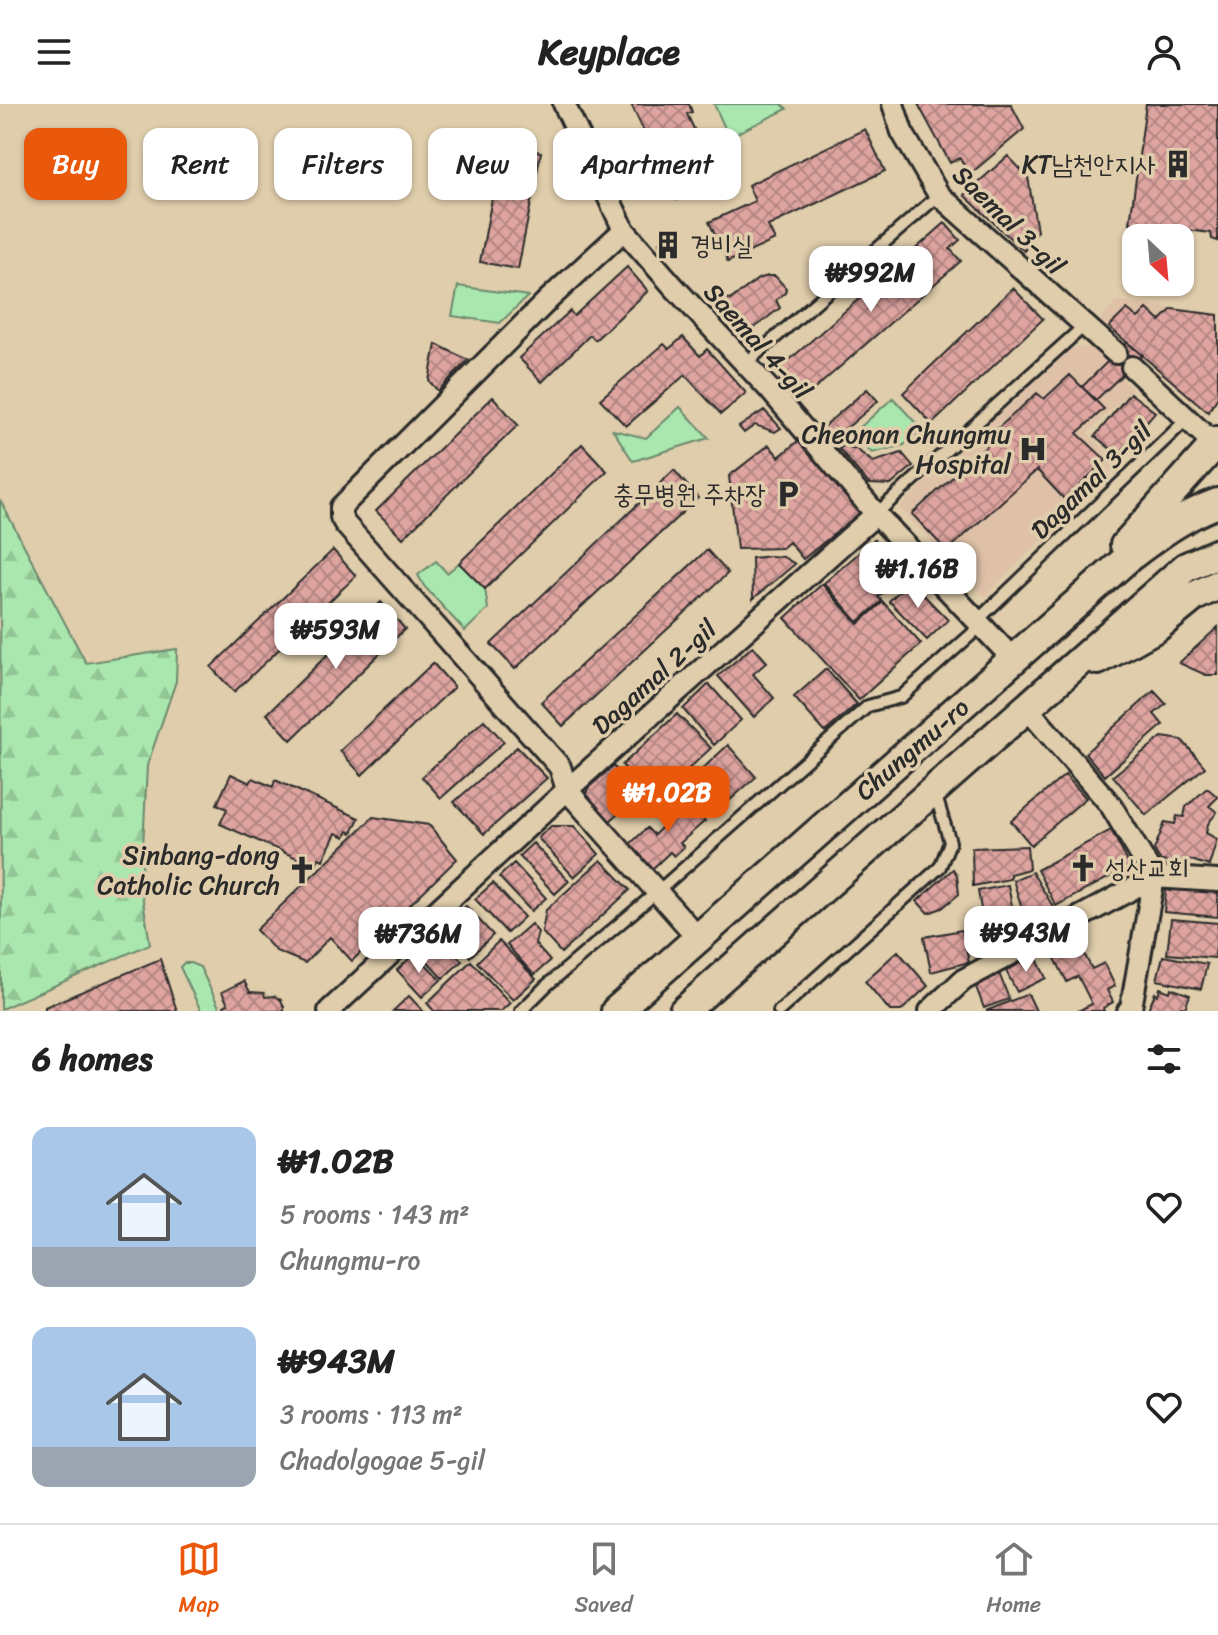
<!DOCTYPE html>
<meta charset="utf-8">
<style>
:root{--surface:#fff;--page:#f2f2f2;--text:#222;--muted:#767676;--line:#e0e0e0;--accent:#ea580c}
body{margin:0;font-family:Sriracha,"Poor Story",sans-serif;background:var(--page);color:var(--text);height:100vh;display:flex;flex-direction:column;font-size:30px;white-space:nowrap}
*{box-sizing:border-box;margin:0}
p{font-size:26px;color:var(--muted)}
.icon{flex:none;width:44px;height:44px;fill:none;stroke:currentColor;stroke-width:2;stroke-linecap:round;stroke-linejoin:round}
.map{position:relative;height:907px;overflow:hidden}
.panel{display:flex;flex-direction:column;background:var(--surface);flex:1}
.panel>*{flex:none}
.guide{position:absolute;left:24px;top:24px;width:800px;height:72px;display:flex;gap:16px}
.needle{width:52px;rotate:154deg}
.controls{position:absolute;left:1122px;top:120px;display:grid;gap:16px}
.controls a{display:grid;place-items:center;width:72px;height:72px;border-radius:16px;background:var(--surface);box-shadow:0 2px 6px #0004;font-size:40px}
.price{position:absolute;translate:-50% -68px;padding:0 18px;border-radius:16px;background:#fff;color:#222;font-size:26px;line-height:52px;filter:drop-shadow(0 2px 4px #0008)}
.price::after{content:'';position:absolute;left:50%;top:48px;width:24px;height:18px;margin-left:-12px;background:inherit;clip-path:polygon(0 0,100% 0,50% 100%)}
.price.selected{background:var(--accent);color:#fff}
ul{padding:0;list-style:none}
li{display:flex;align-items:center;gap:24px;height:200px;padding:0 32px}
li span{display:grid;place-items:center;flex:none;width:224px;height:160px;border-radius:16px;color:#555}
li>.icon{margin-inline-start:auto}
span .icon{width:96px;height:96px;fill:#fffc;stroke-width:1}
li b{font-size:34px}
h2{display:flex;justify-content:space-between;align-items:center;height:96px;padding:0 32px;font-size:34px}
.pill{padding:0 28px;border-radius:16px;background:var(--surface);box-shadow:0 2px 6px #0004;font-size:28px;line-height:72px}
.pill.selected{background:var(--accent);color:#fff}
header{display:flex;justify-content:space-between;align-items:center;height:104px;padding:0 32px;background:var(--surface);font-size:36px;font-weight:800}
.tab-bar{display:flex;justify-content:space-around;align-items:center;height:112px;border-top:2px solid var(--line);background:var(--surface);font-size:22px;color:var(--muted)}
.tab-bar a{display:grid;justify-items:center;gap:4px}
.tab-bar .selected{color:var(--accent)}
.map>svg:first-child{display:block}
</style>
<header><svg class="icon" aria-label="menu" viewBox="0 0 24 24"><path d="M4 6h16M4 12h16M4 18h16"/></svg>Keyplace<svg class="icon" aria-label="person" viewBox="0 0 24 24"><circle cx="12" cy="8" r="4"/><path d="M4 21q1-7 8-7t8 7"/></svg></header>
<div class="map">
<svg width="1218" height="907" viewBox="0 0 1218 907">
<defs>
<pattern id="forest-firs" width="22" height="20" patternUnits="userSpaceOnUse" patternTransform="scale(2)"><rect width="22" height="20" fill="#aae7ae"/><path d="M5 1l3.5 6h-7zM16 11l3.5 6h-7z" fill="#92c696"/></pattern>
<pattern id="building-cross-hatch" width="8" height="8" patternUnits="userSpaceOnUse" patternTransform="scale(2)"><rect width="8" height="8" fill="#dea4a0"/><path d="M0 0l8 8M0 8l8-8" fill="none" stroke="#b48683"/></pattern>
</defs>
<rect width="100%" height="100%" fill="#dfcdab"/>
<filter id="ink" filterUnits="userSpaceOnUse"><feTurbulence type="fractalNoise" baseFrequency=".0125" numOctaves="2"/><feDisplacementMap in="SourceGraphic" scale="16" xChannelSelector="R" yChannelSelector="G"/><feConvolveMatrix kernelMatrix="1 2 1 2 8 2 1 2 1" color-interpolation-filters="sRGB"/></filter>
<g filter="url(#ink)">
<path fill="#dfc1a8" d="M1118,197L1218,210V295L1208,309L1142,253L1121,273L1132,285L1088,329L1119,360L985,492L899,403L1072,243L1092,244L1107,258L1125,238L1100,216Z"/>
<path fill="url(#forest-firs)" stroke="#6a896c" stroke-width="2" d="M0,396L86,559L177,545L176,577L147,662L141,784L150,840L1,905Z"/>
<path fill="#aae7ae" stroke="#6a896c" stroke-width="2" d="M714,0H782L787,5L731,32L728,31Z
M458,182L528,192L500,219L452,212Z
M893,294L922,326L904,341L872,349L861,338L848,334Z
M680,303L709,334L633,357L613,326L646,334Z
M436,457L447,469L459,459L485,485L488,505L465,527L424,482L418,471Z
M184,859H190L200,863L221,907H201L180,863Z"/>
<path fill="url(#building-cross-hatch)" stroke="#2b2b2b" stroke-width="2" d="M631,0H689L692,8L687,10L718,77L676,96Z
M918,0H1011L1024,25L969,71L960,54L950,59Z
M1146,0H1218V137L1212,135L1211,129L1130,119Z
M865,25L885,67L768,122L775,136L728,158L709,118L755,97L748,81Z
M502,41L541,48L518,165L480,158Z
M1008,52L1028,73L1037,127L1024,147L964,91Z
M945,119L960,136L950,145L961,157L801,297L780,276L778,266Z
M667,132L678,144L669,151L659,139Z
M627,163L648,187L595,236L590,231L542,278L519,254L570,207L574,212Z
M768,172H775L786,184L785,189L776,196L780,204L745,231L719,200V197L724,193L730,196L758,175Z
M1013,184L1043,215L932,320L903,289Z
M1127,205L1138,214L1147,205L1160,217L1172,205L1218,211V293L1208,308L1109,223Z
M683,233L700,252L707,245L746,289L721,310L685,271L626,322L600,295L664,240L669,245Z
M1127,238L1143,251L1096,296L1082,283Z
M436,240L468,256L438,287L429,277Z
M1070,271L1104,305L1077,329L1106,356L1065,396L1037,366L947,447L912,410L1000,330L996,326L1037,289L1044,295Z
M867,285L878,297L833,336L822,324Z
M1130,289L1155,308L1118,351L1095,332Z
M493,293L518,321L403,434L376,407Z
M764,306L781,324L775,328L755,321L744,329L739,323Z
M798,337L860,409L803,455L789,438L782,444L737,445L729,372L769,341L779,353Z
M582,340L607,367L485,485L459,459Z
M843,342L856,345L873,358L902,349L913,362L891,381L869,380L839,345Z
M674,366L698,394L515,565L491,540Z
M874,436L904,470L878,493L882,497L858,518L824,479Z
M333,446L356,472L234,588L211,563Z
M707,446L728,469L563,622L541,598Z
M770,452L783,453L795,460L753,495L752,454Z
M910,477L948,516L927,536L889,497Z
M822,480L858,520L883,498L921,540L859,596L785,514Z
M381,498L405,525L291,636L267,610Z
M1218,523V571H1206L1179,559Z
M753,542L767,558L753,570L774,594L754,613L718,572Z
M433,559L454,583L362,671L340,647Z
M826,565L857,600L825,628L794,593Z
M709,580L741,616L714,641L683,605Z
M1154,587L1166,600L1154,610L1163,621L1105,672L1085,649Z
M677,610L711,644L655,696L622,661Z
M484,616L504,638L441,694L422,673Z
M1162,633L1182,636L1205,663L1146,711L1113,672Z
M728,641L756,673L711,713L683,683Z
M517,643L547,674L484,730L454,698Z
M613,662L639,690L608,719L587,697V685Z
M231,670L250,679L253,674L273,683L275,676L359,714L352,729L348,727L345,733L336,729L323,756L319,754L315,762L220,720L227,705L217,700Z
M1065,671L1086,694L1031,741L1011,717Z
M1207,684L1218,693L1209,702L1217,708L1208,720L1206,729L1217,735L1209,762L1188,755L1185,760L1161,757L1154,746L1165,718L1175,720L1177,712L1184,713L1186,703Z
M683,693L705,717L680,739L684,743L674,752L670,748L651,766L629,741L647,724L654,731L663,722L658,715Z
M373,713L429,721L457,755L352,857L330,833L305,859L276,847L256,826Z
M551,722H574L599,750L574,773L538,734Z
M1111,726L1130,762L1056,802L1037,766Z
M533,739L569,777L555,790L519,752Z
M1027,742L1029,765L1010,770V775L973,782L972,744Z
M601,756L630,786L561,849L542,828L546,806Z
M514,759L546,794L531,807L499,773Z
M953,765L957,771L959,790L942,804L928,809L917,797Z
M1032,768L1057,809L1036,820L1028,823L1013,776Z
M493,779L524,813L507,829L475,795Z
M1008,781L1017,828L986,836L978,787Z
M1171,783L1218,788V813L1164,808L1166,786L1171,787Z
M466,802L493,831L470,853L443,823Z
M1171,815L1218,819L1215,854L1167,850Z
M531,820L538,828L535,840L550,857L534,871L507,841Z
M962,826L969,858L931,868L924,833Z
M1073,828L1092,865L1104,859L1115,882L1107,886L1113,898L1103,904L1104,907H1078L1092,900L1078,872L1067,878L1048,841Z
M437,830L462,857L443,874L418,847Z
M499,837L536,875L513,896L477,858Z
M898,847L928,882L901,907H890L865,877Z
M415,849L441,876L422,893L397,866Z
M1035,851L1046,874L1017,888L1006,867Z
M1163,852L1207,860L1201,885L1157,876Z
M160,855L177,907H45V903Z
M471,857L510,899L501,907H434L427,899Z
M999,869L1009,895L984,904L976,883Z
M244,877L250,888L264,889L265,893L274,892L281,896L284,903V907H226L224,902L228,900L222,888Z
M1160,884L1170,888L1171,884L1190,891L1185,904L1181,903L1180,907H1153L1148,905L1155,889L1158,891Z
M1028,890L1036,907H986Z
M409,892L423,907H393Z"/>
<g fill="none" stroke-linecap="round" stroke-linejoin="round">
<defs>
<path id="service" d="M745,260L939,91
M876,410L1084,222
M521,907L546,882L657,788L868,602L901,593L973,529L981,513L1188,314
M779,907L940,763L950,738L935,689"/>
<path id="minor" d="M564,0L624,126L674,183L771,287L876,410L1014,556
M893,0L902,28L939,91L1116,249
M624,126L549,195L341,403V413L345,420L560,663L567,686L699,835
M1132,263L1215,341
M1026,603L1110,700L1154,773L1131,904L1128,907
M329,907L567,686L876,410
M930,907L963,876L1154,773L1218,777"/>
<path id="secondary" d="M1125,441L1218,337
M1098,556L1157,523L1195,492L1218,481
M616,907L1129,453C1157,432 1184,411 1218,399
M684,907L1186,463L1218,449"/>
</defs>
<use href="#service" stroke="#2b2b2b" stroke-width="16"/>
<use href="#minor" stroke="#2b2b2b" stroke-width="26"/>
<use href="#secondary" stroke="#2b2b2b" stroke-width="34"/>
<use href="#service" stroke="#dfcdab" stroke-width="10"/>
<use href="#minor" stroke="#dfcdab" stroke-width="20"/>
<use href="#secondary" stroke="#dfcdab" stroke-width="28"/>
</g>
</g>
<defs>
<symbol id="building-bare" viewBox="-9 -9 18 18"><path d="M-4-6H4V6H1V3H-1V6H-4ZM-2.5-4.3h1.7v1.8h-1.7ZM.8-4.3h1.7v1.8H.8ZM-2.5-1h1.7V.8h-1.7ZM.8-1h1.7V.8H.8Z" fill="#2b2b2b" stroke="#dfcdab" stroke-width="2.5" paint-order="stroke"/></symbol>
<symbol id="hospital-bare" viewBox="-9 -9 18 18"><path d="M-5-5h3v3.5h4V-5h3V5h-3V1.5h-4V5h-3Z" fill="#2b2b2b" stroke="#dfcdab" stroke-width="2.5" paint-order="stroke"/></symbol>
<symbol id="parking-bare" viewBox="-9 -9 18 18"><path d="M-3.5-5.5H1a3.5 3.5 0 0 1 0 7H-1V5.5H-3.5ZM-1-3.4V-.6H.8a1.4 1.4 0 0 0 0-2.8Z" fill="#2b2b2b" stroke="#dfcdab" stroke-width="2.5" paint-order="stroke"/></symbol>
<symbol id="church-bare" viewBox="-9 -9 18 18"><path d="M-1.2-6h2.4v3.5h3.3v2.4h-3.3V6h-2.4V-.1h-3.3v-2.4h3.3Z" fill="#2b2b2b" stroke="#dfcdab" stroke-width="2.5" paint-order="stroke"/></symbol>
</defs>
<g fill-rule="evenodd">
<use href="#building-bare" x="1158" y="40" width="40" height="40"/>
<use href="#building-bare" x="648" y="121" width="40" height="40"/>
<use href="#hospital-bare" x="1013" y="325" width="40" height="40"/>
<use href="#parking-bare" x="768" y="370" width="40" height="40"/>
<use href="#church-bare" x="1063" y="744" width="40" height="40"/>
<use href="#church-bare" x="282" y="746" width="40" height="40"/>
</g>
<g text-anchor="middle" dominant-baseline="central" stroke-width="7" stroke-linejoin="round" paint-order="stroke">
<g font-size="26" fill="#2b2b2b" stroke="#dfcdab" text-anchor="end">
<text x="1156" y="60">KT남천안지사</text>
<text x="690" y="141" text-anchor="start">경비실</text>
<text x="1011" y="330">Cheonan Chungmu<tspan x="1011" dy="30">Hospital</tspan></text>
<text x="766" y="390">충무병원 주차장</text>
<text x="280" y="751">Sinbang-dong<tspan x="280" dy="30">Catholic Church</tspan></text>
<text x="1105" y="764" text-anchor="start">성산교회</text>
</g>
<g font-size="26" fill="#2b2b2b" stroke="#dfcdab">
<text transform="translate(1009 116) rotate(44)">Saemal 3-gil</text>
<text transform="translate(758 237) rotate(48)">Saemal 4-gil</text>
<text transform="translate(1091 376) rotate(-44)">Dagamal 3-gil</text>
<text transform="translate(654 573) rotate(-42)">Dagamal 2-gil</text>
<text transform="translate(912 645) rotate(-41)">Chungmu-ro</text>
</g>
</g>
</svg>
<div class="controls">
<a><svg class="needle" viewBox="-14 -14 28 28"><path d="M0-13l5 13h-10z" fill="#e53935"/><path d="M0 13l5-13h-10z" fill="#767676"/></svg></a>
</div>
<b class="price" style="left:871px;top:210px">₩992M</b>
<b class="price" style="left:918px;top:506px">₩1.16B</b>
<b class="price" style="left:336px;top:567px">₩593M</b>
<b class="price selected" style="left:668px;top:730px">₩1.02B</b>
<b class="price" style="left:1026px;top:870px">₩943M</b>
<b class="price" style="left:419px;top:871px">₩736M</b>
<div class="guide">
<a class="pill selected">Buy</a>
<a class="pill">Rent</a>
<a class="pill">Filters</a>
<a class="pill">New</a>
<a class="pill">Apartment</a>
</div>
</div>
<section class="panel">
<h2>6 homes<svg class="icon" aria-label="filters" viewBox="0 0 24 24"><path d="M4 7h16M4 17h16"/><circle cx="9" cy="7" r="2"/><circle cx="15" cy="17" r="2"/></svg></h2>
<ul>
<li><span style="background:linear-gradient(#a9c7e8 75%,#9aa5b1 0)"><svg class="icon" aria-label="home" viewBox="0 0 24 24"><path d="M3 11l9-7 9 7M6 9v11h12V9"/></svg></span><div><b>₩1.02B</b><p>5 rooms · 143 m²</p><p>Chungmu-ro</p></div><svg class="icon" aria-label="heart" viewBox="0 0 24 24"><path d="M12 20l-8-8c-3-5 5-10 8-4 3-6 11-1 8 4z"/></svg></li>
<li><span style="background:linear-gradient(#a9c7e8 75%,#9aa5b1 0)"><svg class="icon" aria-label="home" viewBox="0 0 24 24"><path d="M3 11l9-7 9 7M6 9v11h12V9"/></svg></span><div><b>₩943M</b><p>3 rooms · 113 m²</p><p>Chadolgogae 5-gil</p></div><svg class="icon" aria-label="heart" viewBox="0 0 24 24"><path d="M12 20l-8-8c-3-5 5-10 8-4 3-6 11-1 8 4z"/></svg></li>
</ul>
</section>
<nav class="tab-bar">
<a class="selected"><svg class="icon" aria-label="map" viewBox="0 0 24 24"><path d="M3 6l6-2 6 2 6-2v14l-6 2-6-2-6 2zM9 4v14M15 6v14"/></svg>Map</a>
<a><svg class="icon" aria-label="saved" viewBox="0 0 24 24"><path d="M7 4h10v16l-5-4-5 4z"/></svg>Saved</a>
<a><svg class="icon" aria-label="home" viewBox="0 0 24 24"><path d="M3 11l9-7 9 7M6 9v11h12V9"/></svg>Home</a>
</nav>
